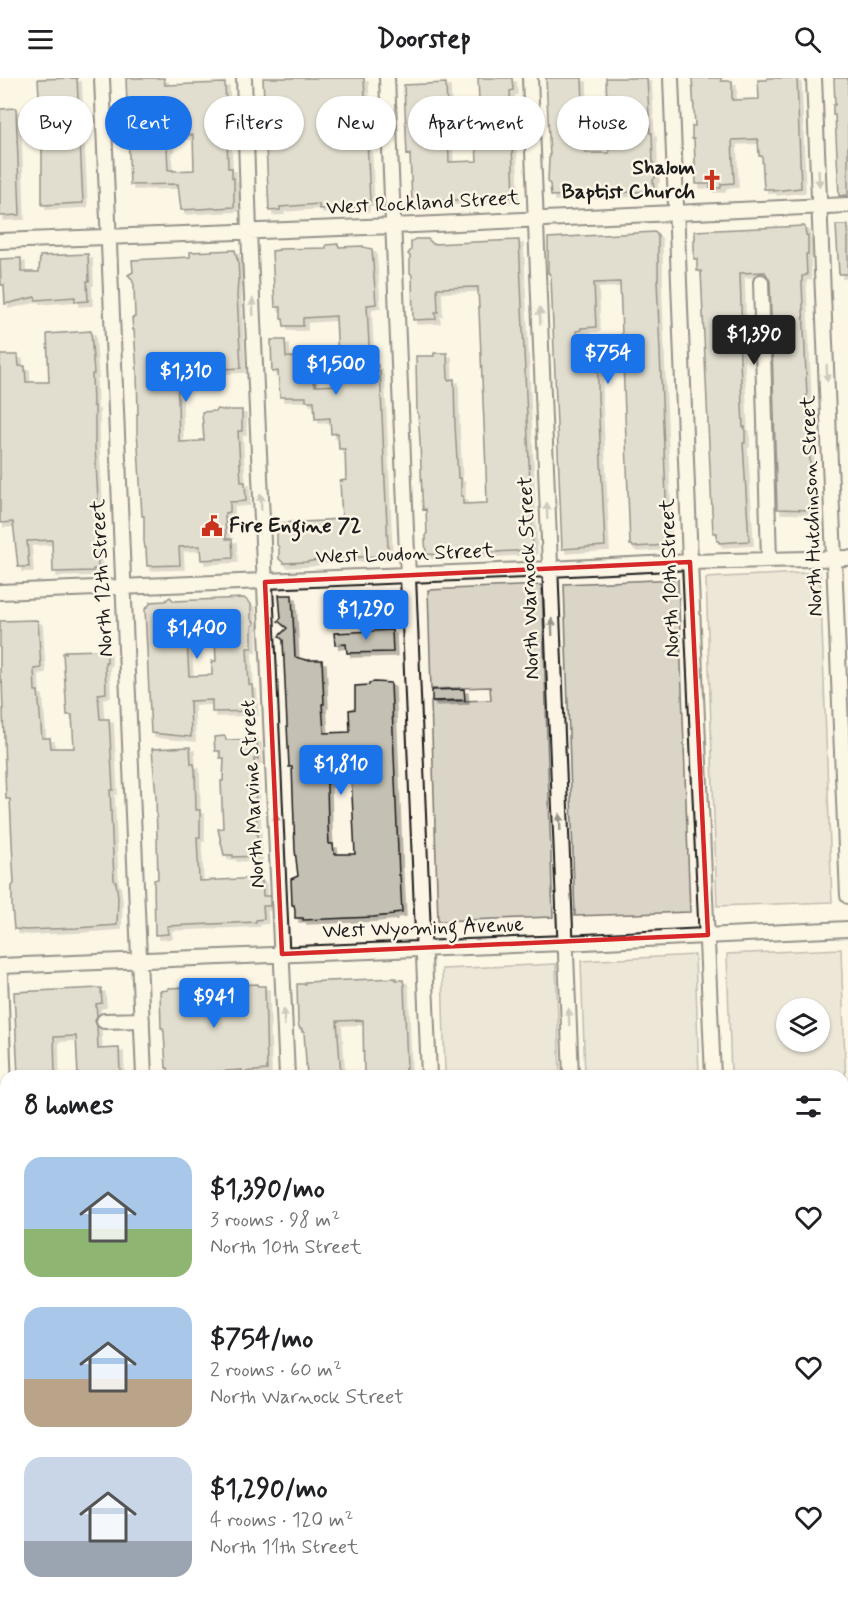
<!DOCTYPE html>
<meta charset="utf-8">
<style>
:root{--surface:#fff;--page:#f2f2f2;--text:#202124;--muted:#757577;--accent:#1a73e8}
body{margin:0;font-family:Mynerve,sans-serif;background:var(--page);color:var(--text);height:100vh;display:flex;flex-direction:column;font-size:22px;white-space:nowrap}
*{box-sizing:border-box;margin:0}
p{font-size:20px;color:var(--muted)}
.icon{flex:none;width:33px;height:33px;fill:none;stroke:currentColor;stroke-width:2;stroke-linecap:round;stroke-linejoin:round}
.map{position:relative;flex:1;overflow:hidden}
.details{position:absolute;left:0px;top:992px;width:849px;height:536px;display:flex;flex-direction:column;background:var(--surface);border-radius:18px 18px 0 0;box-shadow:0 2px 4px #0004}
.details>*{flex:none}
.hud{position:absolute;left:18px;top:18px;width:813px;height:54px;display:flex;gap:12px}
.fabs{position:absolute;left:776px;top:920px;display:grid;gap:12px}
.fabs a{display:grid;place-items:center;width:54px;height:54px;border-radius:50%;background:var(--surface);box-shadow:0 2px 4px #0004;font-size:30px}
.price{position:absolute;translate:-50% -51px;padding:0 14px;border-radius:6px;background:var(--accent);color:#fff;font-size:20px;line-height:39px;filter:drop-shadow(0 2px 3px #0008)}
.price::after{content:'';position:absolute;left:50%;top:36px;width:18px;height:14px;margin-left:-9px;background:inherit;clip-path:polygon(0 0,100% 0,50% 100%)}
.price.active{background:#222;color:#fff}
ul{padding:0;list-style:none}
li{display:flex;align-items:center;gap:18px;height:150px;padding:0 24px}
li span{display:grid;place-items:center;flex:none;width:168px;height:120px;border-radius:18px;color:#555}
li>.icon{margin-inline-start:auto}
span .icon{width:72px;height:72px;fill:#fffc;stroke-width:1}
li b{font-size:26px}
h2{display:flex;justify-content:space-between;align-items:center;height:72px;padding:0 24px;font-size:26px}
.tag{padding:0 21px;border-radius:27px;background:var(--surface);box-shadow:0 2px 4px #0004;font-size:21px;line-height:54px}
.tag.active{background:var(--accent);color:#fff}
header{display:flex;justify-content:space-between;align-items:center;height:78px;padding:0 24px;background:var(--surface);font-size:27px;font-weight:700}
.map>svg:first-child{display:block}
</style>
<header><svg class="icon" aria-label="menu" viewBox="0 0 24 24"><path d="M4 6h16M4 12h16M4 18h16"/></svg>Doorstep<svg class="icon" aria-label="search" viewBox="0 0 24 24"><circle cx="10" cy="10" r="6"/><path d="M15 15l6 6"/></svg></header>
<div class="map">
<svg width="848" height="1526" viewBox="0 0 848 1526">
<defs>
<filter id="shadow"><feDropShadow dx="4" dy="4" stdDeviation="0" flood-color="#0004"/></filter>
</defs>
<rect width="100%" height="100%" fill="#fcf5e5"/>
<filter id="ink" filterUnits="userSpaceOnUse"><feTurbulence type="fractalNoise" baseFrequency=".0167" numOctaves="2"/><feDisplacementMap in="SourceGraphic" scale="12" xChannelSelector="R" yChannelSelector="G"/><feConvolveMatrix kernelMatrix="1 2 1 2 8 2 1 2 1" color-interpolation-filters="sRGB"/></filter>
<g filter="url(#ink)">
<path fill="#dbd5c8" stroke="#7c7872" stroke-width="1.5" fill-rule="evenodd" d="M820,494L832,824L717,828L706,500Z
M678,501L690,834L575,838L564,506Z
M542,507L553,839L438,843L431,624L491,622L490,609L431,611L428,512Z
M841,871L848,1068V1202H843V998L731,997L727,876ZM786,930H819V963H786Z
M695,877L699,997H585L581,883Z
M556,886L560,997H445L442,891Z
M848,1302V1382L843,1387V1307Z
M848,1481V1526H805L810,1521H843V1486Z
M463,1521H578V1526H463Z"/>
<path fill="#c4c0b3" stroke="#1c1c1c" stroke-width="1.5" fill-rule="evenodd" filter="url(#shadow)" d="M77,0L83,125L42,127V70L38,1Z
M126,0H164L165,7L225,5L228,90H232V100H234V129L181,132L178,106L130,107ZM169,57H193L194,92L173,93V92H168L167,70L170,69Z
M263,0H364L370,123L365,124V129L319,131V126L280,129V132L269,133Z
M478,0H512L513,12L510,13L514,119L412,124L410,76L407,77L404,7L446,5L449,84L477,83L474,24L479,23Z
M546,0H582L585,75H609L606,0H647L650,55H652L653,86L654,87L655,100L653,102L654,113L551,118L550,106L548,104L549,80L550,79Z
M692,0H721V3H732V22L759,21L758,2H767V0H797L801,110L773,113V111H764L762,78H759L758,61L732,62L734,105L721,106V110H710V106H696L694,61H692V48H695Z
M834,0H848V117L839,118L835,37H833V27H835Z
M16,30L20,137L0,138V31Z
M836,147H848V196H839Z
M804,148L805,149L806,157L808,158V176H806L807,197L802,198V206L812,432L777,431L770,203L765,194L740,195L742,258H739V260L743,349H745V365H743L749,463L719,465V463H717V455H713L701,193H697V181H694V162H695V153Z
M655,154L658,158V202H657L668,467L633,469L632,467H630L620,204L594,205L596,249L581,250V252L576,253V274H597V282H598V320L605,468L562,471L551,199L549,195H548V160Z
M415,161H428L433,166L519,162L533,472L441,477L426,476L425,462H426V456H427L426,431L423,432L422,418L420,363L418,335H417L416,278H434V275H447L448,302L454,301L455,347L458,400H461V418H463V426L487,425L486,391L478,209L437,210L438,234H435L436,241L413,242L412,197L410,195V178L408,176L411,172V164Z
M338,166L339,169L363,168V169L372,171L376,226L367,227L370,287H378V293H380L388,471H386V478L329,480L306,484L284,485L279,481V469L277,467V454L278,452V445L323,443V442L342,441L340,403L346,402L345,371H339L338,355L331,356L330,340L315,341L314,323H306V319H280L278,293L272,294L271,262H285L286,279L310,280V293H312L313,305H315V308L339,307L336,238L303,240V248H284L283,241H281V229H275L272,173L279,172V171L326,170V167Z
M235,172L237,181H238L239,201H238L237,218L241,290L223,291L220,293L215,291L204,292L203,281L177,282L179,364L200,363V362H204L202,334L215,333L217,331L224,332H242V353H238L241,404H245L246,423L230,424V434L225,435L226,461H232L233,480L201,482L200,468L179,469L180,487L147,488L146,470H145L144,463V438H142L137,351V336H138L137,294L134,252H133L132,240L135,239L134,207L132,201L128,197L133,194L132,182L190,179V174Z
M88,176L89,203H87L88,223L75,224V219L36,222L35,219L5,226L4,207H1L0,181L21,180V194H39L40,178Z
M91,253L94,296H92L93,328H95V369L98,421H97V428H96V441L98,491H93V493L53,494L52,462L27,463L29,489H18L13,444L0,445V277H18L19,288H25L26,304H49L47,256Z
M372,515L374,526L353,527V516Z
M279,517H292L295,579L306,582H322L324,626H322L324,655L350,654L349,632L355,631V608L369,607V605L375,604L391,605L399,797H400L402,834L393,835V837L373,839L303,842V840H295V832L294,827H292L291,801L298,798L295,772L292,689H289L283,562L279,558L287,550L278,543L281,540ZM350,678L355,776H334L333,766H329L328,748L327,705H330L329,682Z
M170,519L174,523L244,520L251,526V541L255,545L252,548V570H247L249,607H252L254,633L212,634V622L190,623L191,659L151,655L145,531L150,526V524L165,523ZM215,561L216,583H212V597L189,598L187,562Z
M36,542L38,543L41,590L34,591L35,613H38L42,660H50L51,670H74L72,637H67L63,575H66L65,573L107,572V584H105L106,615L98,616L100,641H109L113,712H110L114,802L115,804H116L118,819L117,847L77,850L26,852L14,851L12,828V808L14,806L10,721H6L2,603L0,604V543Z
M392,552L393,574L347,575L346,566L335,567L334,555Z
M464,611L465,622L432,623V612Z
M225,658L226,662L257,661L258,681H254L258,778L233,779V777H224L218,751L223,750L221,703H223L224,680H220V673H215L214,659Z
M190,669L191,686H194L195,692L196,732H200V759H197L199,803L261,800V803H262L263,818H270V828H263L264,841L256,842V844L167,848L168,856L155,857L154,802L158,801L156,718L152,671Z
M396,900V902H403L404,907L407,990H405V998H364L363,942L337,943L341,998H307L304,954H302V951H300L298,946L297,906H305V904Z
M258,906V908H265L267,992L242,994V992L207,994V998H169L168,990H166L164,954L163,950H161L160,913L168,912V910Z
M101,910L102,925L96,926L97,938L95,943L97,948L98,971L119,970L120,994H118V998H78L76,958L54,959L55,998H18L14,914Z"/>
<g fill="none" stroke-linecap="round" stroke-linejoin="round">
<defs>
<path id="minor" d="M102,0L144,998
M244,0L249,153L287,998
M387,0L429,998
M530,0L571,998
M671,0L690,484L713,998
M814,0L848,818
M0,163L393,148L848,127
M761,204L769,482
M0,514L550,491L690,484L848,480
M0,888L565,865L848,851
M0,897L6,1070
M104,943L142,942
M843,1223H848
M0,1259H6
M167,1521V1526
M309,1521L310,1526
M452,1521V1526
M593,1521V1526
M3,1526L131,1521"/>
<path id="highway" d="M843,1423L848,1418
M843,1468L848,1463
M740,1526L745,1521
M786,1526L791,1521"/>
</defs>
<use href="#minor" stroke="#1c1c1c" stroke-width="18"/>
<use href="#highway" stroke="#1c1c1c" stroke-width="26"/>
<use href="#minor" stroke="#fcf5e5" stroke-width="14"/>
<use href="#highway" stroke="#fcf5e5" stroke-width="21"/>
</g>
<defs><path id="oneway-solid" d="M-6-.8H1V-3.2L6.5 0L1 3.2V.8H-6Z" transform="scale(1.5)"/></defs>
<g fill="#97938b">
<use href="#oneway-solid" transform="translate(819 100) rotate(87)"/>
<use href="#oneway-solid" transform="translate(253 229) rotate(-92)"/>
<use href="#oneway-solid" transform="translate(540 238) rotate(-92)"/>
<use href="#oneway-solid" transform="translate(827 295) rotate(88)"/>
<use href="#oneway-solid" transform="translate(261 424) rotate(-92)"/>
<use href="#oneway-solid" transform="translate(547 433) rotate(-92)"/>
<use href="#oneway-solid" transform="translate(552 549) rotate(-92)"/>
<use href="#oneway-solid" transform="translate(276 744) rotate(-93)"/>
<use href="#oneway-solid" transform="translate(560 744) rotate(-92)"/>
<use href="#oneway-solid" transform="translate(284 939) rotate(-92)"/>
<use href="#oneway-solid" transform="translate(569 939) rotate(-92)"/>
</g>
</g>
<path d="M0 0H848V1526H0ZM690,484L708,857L282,876L265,504Z" fill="#fcf5e5" fill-opacity=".55" fill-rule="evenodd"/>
<path fill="none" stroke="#d62828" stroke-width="4.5" stroke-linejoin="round" d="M690,484L708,857L282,876L265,504Z"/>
<defs>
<symbol id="church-bare" viewBox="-9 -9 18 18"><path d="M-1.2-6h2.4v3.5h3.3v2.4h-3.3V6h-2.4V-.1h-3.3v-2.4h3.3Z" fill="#c8321e" stroke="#fcf5e5" stroke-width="2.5" paint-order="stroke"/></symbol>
<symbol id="civic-bare" viewBox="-9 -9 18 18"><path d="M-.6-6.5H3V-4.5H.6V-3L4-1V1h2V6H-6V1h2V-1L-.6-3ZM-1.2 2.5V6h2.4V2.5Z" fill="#c8321e" stroke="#fcf5e5" stroke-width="2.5" paint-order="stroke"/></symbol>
</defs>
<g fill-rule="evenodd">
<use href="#church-bare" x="697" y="87" width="30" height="30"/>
<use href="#civic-bare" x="197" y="433" width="30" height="30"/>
</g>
<g text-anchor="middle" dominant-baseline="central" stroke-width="5" stroke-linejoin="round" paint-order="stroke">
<g font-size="21" font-weight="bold" fill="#1c1c1c" stroke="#fcf5e5" text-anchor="end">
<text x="695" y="90">Shalom<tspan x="695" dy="24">Baptist Church</tspan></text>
<text x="229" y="448" text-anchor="start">Fire Engine 72</text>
</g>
<g font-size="21" fill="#1c1c1c" stroke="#fcf5e5">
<text transform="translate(423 125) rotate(-3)">West Rockland Street</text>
<text transform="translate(812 428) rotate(-92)">North Hutchinson Street</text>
<text transform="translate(405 476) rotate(-2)">West Loudon Street</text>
<text transform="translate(102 500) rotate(-93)">North 12th Street</text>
<text transform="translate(529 500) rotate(-92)">North Warnock Street</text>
<text transform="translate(670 500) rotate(-92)">North 10th Street</text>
<text transform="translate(253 716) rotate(-93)">North Marvine Street</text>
<text transform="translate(423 850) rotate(-2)">West Wyoming Avenue</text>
</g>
</g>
</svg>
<div class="fabs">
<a><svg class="icon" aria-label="layers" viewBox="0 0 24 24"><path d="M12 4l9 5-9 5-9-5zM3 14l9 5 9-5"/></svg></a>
</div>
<b class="price active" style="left:754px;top:288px">$1,390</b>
<b class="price" style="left:608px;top:307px">$754</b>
<b class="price" style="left:336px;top:318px">$1,500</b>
<b class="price" style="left:186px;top:325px">$1,310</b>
<b class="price" style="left:366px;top:563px">$1,290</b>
<b class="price" style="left:197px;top:582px">$1,400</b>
<b class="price" style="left:341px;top:718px">$1,810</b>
<b class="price" style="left:214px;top:951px">$941</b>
<div class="hud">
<a class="tag">Buy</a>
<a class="tag active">Rent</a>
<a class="tag">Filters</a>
<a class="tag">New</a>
<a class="tag">Apartment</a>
<a class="tag">House</a>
</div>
<section class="details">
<h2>8 homes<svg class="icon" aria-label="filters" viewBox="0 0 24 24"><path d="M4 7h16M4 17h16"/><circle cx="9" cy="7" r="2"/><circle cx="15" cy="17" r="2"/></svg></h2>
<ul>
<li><span style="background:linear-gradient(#a9c7e8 60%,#8fb573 0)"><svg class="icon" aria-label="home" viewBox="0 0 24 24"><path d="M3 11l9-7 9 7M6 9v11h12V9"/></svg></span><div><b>$1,390/mo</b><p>3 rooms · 98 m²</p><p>North 10th Street</p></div><svg class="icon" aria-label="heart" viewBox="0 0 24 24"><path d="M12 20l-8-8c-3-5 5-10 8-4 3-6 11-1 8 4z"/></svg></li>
<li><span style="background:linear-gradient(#a9c7e8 60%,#b9a48a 0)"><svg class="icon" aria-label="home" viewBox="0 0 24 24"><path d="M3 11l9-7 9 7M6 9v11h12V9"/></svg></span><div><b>$754/mo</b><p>2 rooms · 60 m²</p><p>North Warnock Street</p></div><svg class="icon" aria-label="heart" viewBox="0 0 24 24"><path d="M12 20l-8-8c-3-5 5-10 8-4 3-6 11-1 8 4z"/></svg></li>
<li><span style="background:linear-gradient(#c9d6e8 70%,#9aa5b1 0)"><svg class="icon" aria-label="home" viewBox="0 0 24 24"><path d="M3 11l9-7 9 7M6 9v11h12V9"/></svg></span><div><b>$1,290/mo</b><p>4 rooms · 120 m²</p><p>North 11th Street</p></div><svg class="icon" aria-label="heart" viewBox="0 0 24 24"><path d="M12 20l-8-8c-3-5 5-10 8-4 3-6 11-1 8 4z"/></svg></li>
</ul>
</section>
</div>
